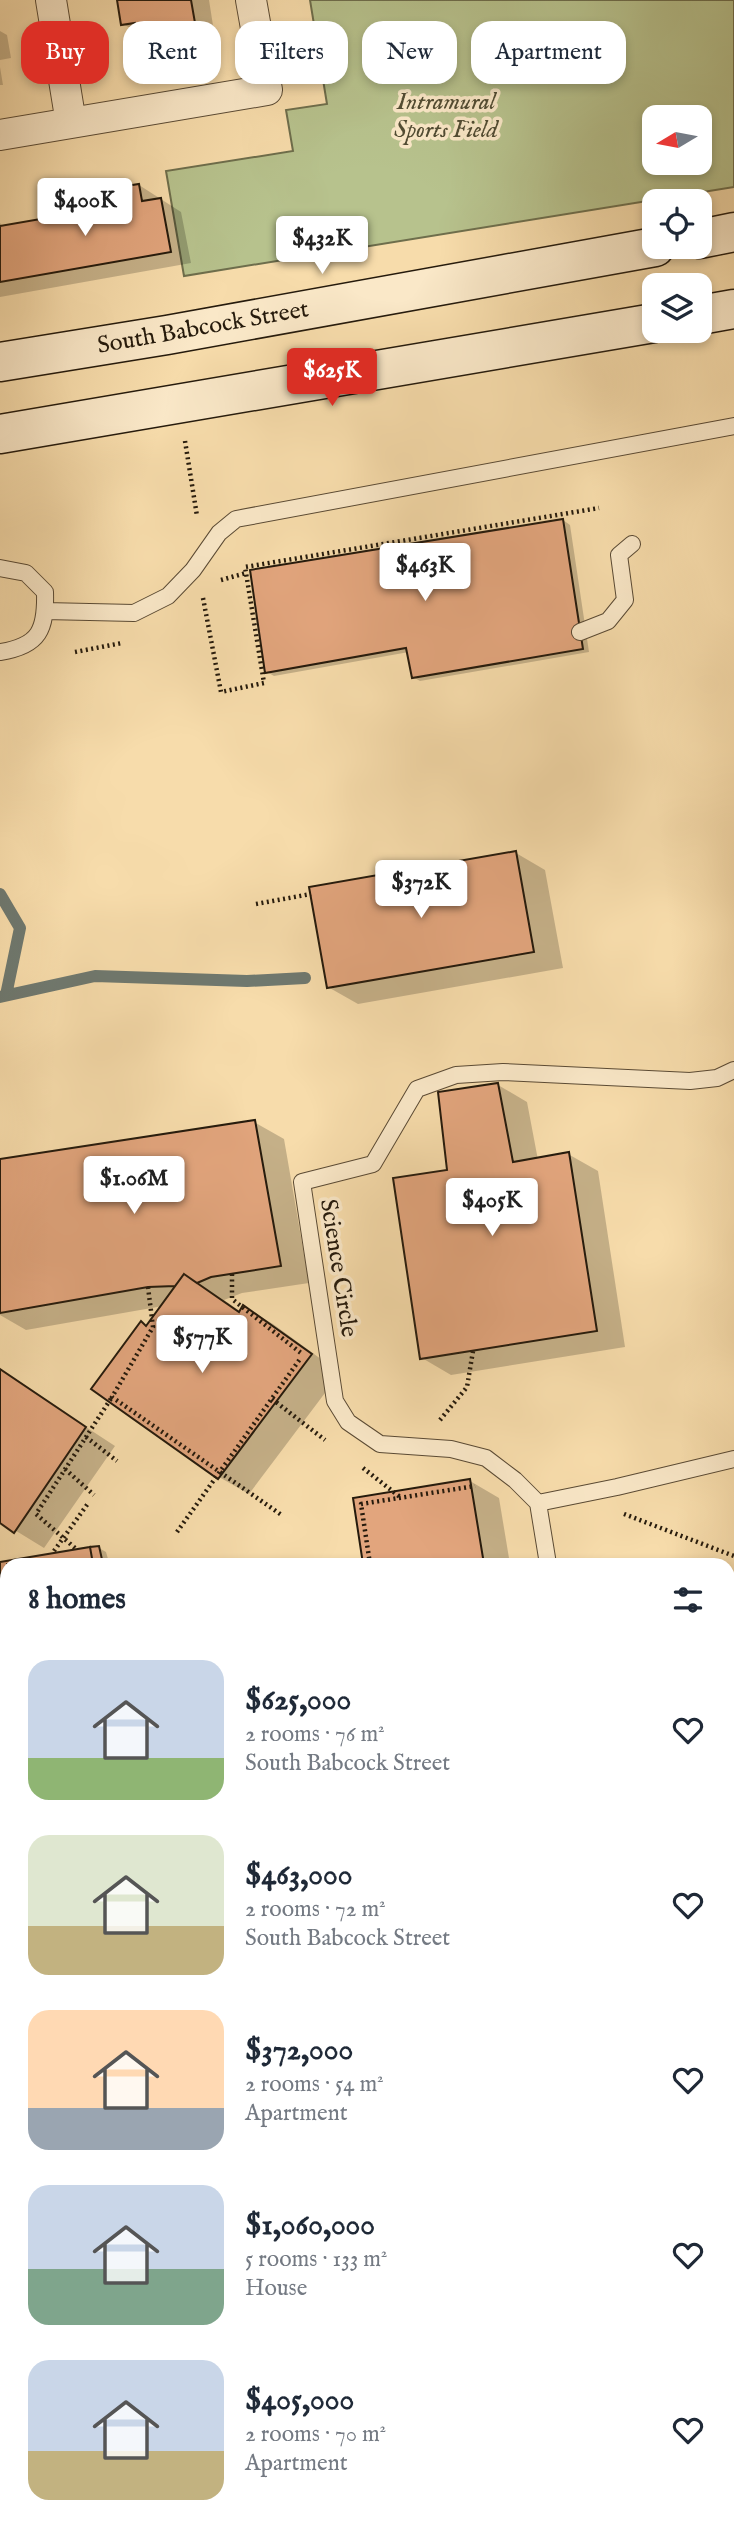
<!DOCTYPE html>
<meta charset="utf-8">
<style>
:root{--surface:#fff;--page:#f2f2f3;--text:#1f2937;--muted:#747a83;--accent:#d93025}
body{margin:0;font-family:"IM FELL English",serif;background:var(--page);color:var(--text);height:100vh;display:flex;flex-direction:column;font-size:26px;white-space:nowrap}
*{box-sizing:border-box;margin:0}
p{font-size:23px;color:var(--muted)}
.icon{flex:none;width:38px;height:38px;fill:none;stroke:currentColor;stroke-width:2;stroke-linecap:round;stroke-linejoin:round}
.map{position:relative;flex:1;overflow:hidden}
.sheet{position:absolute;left:0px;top:1558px;width:735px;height:975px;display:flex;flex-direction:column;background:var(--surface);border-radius:21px 21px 0 0;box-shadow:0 4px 10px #0003}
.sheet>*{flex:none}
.guide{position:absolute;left:21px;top:21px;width:693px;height:63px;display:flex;gap:14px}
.needle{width:46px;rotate:260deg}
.tools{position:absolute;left:642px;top:105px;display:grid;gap:14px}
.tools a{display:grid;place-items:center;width:70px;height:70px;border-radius:14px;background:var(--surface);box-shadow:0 4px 10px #0003;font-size:35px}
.price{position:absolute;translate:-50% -60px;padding:0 16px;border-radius:7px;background:#fff;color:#222;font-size:23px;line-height:46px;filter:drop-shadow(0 2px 4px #0008)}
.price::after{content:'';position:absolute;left:50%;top:42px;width:21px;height:16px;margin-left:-10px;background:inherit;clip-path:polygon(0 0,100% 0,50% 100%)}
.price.current{background:var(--accent);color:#fff}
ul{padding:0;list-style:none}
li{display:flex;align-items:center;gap:21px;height:175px;padding:0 28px}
li span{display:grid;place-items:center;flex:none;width:196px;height:140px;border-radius:21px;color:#555}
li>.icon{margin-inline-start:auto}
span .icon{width:84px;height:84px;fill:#fffc;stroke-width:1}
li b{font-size:30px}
h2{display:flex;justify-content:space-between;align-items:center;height:84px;padding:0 28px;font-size:30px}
.chip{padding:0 24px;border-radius:21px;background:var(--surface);box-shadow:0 4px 10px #0003;font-size:24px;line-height:63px}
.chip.current{background:var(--accent);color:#fff}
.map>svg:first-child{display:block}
</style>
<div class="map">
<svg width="734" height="2532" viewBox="0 0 734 2532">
<rect width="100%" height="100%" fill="#f7dcab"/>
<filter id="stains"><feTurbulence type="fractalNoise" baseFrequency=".00286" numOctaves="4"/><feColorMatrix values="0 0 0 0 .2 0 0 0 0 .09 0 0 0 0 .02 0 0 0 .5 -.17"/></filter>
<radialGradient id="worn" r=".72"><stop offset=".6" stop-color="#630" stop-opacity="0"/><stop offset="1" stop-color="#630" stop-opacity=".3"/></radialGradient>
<path fill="#b7c28d" stroke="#6e6e4c" stroke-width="2" fill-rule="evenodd" d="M310,0H734V187L184,276L166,171L293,151L286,110L327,104ZM654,117H700V163H654Z"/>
<path fill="#0003" d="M125,0H209L217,51L162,61L141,49L139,33L123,24Z
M0,31L7,35L11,58L0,60Z
M0,67L3,85H0Z
M139,185L181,212L191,263L0,297V223L4,228L118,207Z
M563,520L570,525L589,652L420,681L413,677L409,652L274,676L267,672Z
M516,853L545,870L563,968L358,1004L328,987Z
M498,1085L527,1102L538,1160L568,1154L598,1171L625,1347L451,1375L422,1358L449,1172Z
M254,1122L284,1139L309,1283L242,1293L224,1300L241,1312L244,1307L273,1324L340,1373L249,1494L219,1477L93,1389L147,1327L163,1306L26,1330L0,1315V1161Z
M0,1371L115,1446L44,1548L0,1521Z
M470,1481L499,1498L510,1564H365L355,1500Z
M99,1548L106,1552L108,1559L116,1564H7V1678L0,1636V1564Z
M734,1960V2105L728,2102V1969Z"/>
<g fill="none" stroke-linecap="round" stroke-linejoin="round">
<path stroke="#6f7970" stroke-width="12" d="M0,894L20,928L6,995
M0,997L95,976L247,981L305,978"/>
</g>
<path fill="#e2a57d" stroke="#251a0c" stroke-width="2" d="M117,0H191L198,40L140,50L135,23L121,25Z
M139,184L142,201L161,198L171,252L0,282V226L116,206L113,188Z
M563,519L583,649L412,678L406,648L265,673L250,570Z
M516,851L534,952L327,988L309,887Z
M498,1083L513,1162L569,1152L597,1331L420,1359L393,1178L447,1170L438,1092Z
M255,1120L281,1266L211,1277L197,1283L184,1274L175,1286L148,1287L0,1313V1159Z
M184,1274L239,1312L243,1305L312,1354L218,1479L91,1389L141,1321L146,1326Z
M0,1369L86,1427L14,1533L0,1523Z
M470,1479L484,1564H363L353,1498Z
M99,1546L103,1564H93L90,1547Z
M90,1547L93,1564H7V1689L0,1647V1562Z
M734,1957V2090L728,2099V1966Z"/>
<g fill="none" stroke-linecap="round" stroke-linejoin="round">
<defs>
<path id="lane" d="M0,568L26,573L45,592C46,629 40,646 0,652
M45,611L134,613L168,596L193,570L219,533L236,519L734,426
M580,632L608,621L625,600L619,555L632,544
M538,1503L515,1480L486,1458L451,1449L380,1444L348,1422L335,1401L302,1182L373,1164L417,1089L456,1075L503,1072L690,1081L717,1078L734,1070
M538,1503L617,1487L734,1459
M538,1503L548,1564
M0,1830L7,1875"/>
<path id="street" d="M51,0L71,123
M0,135L267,90L251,0"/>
<path id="secondary" d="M700,239L734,232
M700,315L734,309
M0,362L167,335L655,247
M0,434L654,323
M728,2332L734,2331
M0,2453L7,2451"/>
</defs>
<use href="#lane" stroke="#5a4a34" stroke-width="18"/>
<use href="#street" stroke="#5a4a34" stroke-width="32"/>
<use href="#secondary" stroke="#251a0c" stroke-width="41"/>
<path stroke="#251a0c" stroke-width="4.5" stroke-dasharray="2 3.5" stroke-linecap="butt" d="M185,441L197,516
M221,580L246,573L245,567L599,508
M203,598L221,692L264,683L246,573
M75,652L122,643
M256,904L311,894
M232,1274V1299L301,1353
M148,1287L153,1327L112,1397L283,1516
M272,1399L325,1440
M440,1420L467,1387L473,1351
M86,1437L117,1461
M363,1468L400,1497
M65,1469L94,1495
M624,1514L734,1556
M177,1532L300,1359
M75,1548L36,1514L112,1397
M54,1551L89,1502
M370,1564L361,1504L475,1486
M728,1679L734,1678
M3,1702H7
M728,1717L734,1716
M728,2106L734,2097
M0,2244L7,2281"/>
<use href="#lane" stroke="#fae8c8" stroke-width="16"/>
<use href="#street" stroke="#fae8c8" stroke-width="30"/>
<use href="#secondary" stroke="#fae8c8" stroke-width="38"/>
</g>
<g text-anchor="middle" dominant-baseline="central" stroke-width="7" stroke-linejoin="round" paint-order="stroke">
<g font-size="24" font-style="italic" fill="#514c33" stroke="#fae8c8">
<text x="446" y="102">Intramural<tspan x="446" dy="28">Sports Field</tspan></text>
</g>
<g font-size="24" fill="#251a0c" stroke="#fae8c8">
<text transform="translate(203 328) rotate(-10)">South Babcock Street</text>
<text transform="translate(338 1268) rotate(81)">Science Circle</text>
</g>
</g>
<rect width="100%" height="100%" filter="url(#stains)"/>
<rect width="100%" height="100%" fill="url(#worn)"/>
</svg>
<div class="tools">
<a><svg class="needle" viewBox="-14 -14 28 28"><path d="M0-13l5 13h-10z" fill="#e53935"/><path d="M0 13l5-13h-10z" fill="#747a83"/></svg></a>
<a><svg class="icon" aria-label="locate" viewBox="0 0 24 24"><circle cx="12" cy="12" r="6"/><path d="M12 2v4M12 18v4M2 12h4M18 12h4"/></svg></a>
<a><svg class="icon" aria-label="layers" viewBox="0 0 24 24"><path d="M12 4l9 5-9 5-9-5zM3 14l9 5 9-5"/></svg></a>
</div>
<b class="price" style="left:85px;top:238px">$400K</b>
<b class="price" style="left:322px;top:276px">$432K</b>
<b class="price current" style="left:332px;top:408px">$625K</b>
<b class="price" style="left:425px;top:603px">$463K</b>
<b class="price" style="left:421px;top:920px">$372K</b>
<b class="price" style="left:134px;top:1216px">$1.06M</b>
<b class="price" style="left:492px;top:1238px">$405K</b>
<b class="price" style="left:202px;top:1375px">$577K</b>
<div class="guide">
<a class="chip current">Buy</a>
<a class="chip">Rent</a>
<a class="chip">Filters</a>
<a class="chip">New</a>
<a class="chip">Apartment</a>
</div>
<section class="sheet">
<h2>8 homes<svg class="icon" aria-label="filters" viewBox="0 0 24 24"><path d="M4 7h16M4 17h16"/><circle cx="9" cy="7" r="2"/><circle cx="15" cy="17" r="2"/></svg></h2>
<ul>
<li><span style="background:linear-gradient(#c9d6e8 70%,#8fb573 0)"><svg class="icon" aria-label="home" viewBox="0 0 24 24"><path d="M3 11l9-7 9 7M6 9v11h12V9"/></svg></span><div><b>$625,000</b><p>2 rooms · 76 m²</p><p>South Babcock Street</p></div><svg class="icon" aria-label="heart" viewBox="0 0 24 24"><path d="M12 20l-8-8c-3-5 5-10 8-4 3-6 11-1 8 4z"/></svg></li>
<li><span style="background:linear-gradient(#dfe7d0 65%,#c2b280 0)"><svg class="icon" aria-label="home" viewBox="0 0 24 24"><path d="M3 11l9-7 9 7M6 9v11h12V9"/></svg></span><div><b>$463,000</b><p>2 rooms · 72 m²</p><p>South Babcock Street</p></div><svg class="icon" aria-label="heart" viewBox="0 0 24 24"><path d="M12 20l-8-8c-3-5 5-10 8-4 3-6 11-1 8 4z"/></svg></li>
<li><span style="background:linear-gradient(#ffd9b3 70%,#9aa5b1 0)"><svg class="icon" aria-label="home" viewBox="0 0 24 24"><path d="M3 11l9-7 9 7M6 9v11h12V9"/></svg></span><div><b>$372,000</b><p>2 rooms · 54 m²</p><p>Apartment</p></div><svg class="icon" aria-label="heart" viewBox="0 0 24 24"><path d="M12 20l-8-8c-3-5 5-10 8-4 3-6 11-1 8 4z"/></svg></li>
<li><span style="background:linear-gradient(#c9d6e8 60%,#7fa58c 0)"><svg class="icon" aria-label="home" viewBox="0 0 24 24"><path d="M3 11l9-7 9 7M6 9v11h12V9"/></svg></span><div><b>$1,060,000</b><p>5 rooms · 133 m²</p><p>House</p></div><svg class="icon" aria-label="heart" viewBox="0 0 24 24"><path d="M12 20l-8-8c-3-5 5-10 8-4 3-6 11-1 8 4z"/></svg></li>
<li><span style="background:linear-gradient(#c9d6e8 65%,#c2b280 0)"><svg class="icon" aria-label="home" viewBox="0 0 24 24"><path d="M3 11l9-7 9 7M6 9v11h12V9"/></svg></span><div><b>$405,000</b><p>2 rooms · 70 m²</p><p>Apartment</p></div><svg class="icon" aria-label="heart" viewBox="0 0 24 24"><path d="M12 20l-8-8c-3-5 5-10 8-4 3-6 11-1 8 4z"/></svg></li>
</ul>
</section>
</div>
